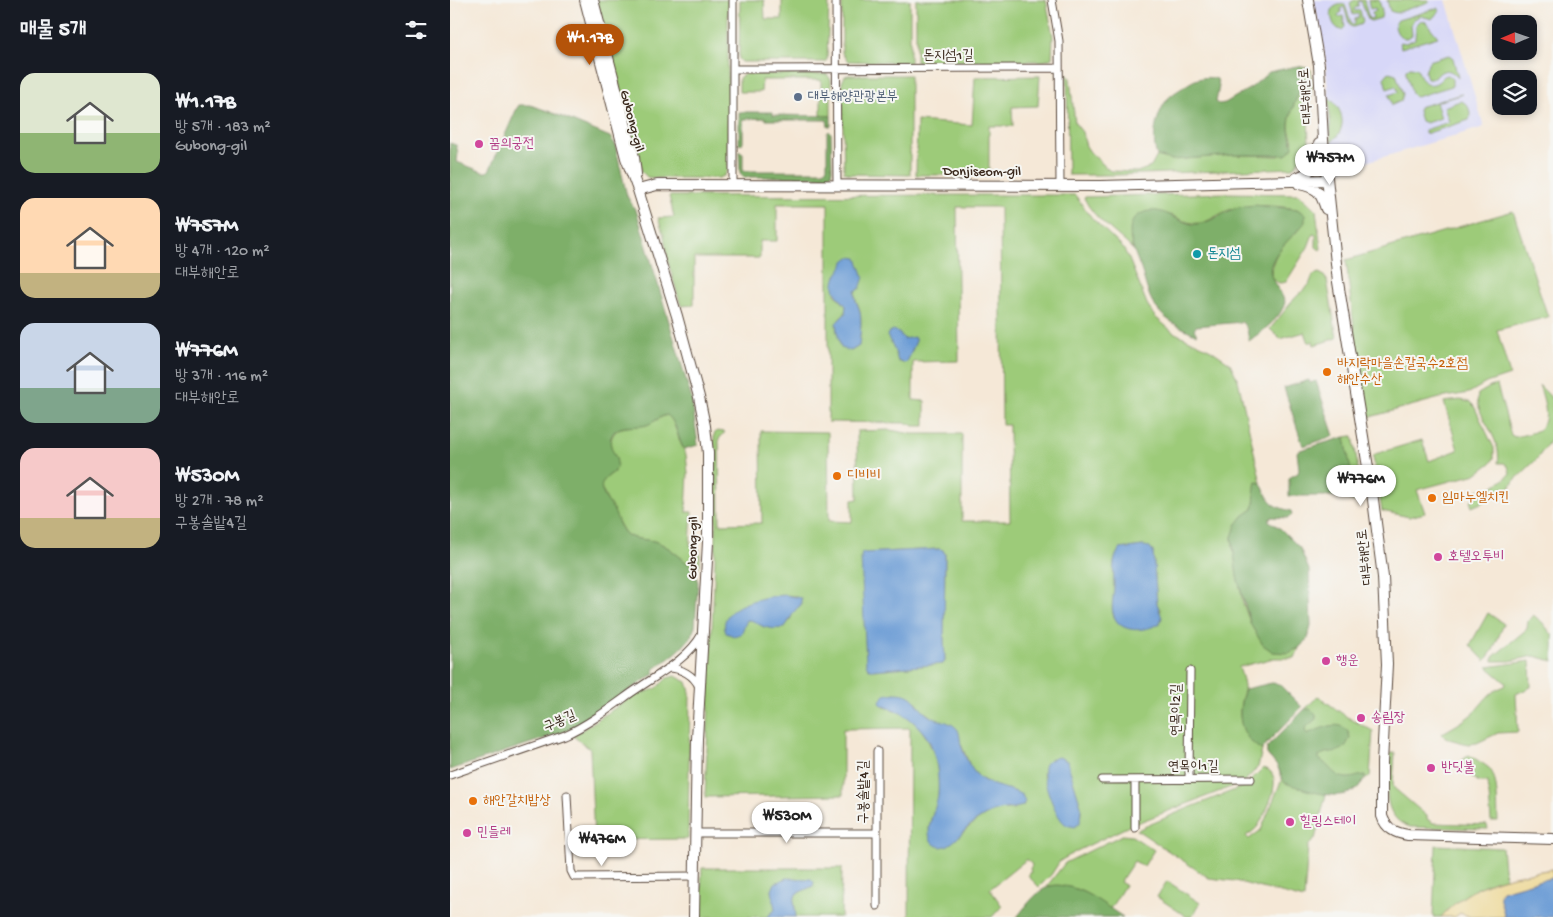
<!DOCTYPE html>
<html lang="ko">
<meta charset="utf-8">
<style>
:root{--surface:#171b24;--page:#242831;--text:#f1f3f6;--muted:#9ea1a6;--accent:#b45309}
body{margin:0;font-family:"Gochi Hand","Poor Story",sans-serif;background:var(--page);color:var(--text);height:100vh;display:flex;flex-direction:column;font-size:19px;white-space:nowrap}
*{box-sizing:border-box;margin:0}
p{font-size:16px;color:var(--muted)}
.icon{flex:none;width:28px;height:28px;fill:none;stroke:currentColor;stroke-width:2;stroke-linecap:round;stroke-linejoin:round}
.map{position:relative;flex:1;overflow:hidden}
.panel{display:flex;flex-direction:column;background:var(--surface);width:450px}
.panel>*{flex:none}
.needle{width:32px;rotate:268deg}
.controls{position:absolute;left:1042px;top:15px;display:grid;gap:10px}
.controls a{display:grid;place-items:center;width:45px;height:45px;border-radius:10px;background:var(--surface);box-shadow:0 2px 8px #0003;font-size:25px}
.price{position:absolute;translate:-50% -42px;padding:0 11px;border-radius:18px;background:#fff;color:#222;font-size:16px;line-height:32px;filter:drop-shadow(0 1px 2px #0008)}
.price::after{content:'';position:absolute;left:50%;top:30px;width:15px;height:11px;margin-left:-8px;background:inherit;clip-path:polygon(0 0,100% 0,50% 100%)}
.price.selected{background:var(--accent);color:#fff}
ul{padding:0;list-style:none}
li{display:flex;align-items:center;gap:15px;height:125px;padding:0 20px}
li span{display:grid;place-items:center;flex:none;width:140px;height:100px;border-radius:15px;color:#555}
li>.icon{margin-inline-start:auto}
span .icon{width:60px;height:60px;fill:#fffc;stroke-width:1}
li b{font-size:21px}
h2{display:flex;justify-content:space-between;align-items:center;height:60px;padding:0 20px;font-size:21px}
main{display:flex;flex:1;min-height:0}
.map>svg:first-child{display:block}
</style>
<main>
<section class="panel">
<h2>매물 5개<svg class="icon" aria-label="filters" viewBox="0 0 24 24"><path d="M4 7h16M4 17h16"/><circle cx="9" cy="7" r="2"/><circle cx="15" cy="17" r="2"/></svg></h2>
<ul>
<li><span style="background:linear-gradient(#dfe7d0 60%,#8fb573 0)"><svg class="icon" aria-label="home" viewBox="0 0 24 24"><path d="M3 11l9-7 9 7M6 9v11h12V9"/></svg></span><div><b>₩1.17B</b><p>방 5개 · 183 m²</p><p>Gubong-gil</p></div></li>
<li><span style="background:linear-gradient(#ffd9b3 75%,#c2b280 0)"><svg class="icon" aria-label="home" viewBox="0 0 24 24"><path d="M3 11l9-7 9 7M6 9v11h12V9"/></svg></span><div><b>₩757M</b><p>방 4개 · 120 m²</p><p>대부해안로</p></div></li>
<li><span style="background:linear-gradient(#c9d6e8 65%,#7fa58c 0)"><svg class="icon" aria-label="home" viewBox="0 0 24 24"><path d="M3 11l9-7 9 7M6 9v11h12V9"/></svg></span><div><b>₩776M</b><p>방 3개 · 116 m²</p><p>대부해안로</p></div></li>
<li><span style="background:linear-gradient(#f6c9c9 70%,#c2b280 0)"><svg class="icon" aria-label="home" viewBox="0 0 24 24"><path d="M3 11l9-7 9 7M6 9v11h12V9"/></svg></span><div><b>₩530M</b><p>방 2개 · 78 m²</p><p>구봉솔밭4길</p></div></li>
</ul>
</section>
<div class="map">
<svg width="1103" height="917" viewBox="0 0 1103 917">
<rect width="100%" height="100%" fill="#f6f6f2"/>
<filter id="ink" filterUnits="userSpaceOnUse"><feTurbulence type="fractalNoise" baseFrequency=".02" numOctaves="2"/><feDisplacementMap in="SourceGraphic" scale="10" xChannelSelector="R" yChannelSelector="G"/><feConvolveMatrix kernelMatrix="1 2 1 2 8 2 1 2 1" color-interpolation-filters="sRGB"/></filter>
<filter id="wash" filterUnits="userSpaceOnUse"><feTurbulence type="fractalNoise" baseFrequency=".0096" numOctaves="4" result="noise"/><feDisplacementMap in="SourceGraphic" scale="20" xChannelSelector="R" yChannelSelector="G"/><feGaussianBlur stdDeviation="1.12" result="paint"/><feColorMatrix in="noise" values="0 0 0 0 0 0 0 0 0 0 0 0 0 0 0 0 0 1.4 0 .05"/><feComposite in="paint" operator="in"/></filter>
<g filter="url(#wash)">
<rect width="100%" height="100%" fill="#f5e8d7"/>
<path fill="#d7d7f8" d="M864,0H996L1034,127L886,171L879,130L878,91L875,58Z"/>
<path fill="#9dcb79" stroke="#6c7a4c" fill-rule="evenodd" d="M147,0H278V170L274,176L269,178H203L197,177L192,172Z
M290,0H314L315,19H332V0H379L377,60L374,62H292L289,59Z
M392,0H460V63L397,61L392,53Z
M466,0H596L603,36L602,58L595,61L466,62Z
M905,0H914L919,19L923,18L922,13L926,11L925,8L920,9L918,0H929L932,11L931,18L921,21L918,20L911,1L908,2V6L904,9L905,11L910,10L913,21L912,24L903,27L900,26L894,7L891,8V12L888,15V17L893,16L895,27L892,30C883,29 881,18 881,10C884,6 891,3 895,5L902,25L905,24V19L909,17L908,14L903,15L900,4L901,2Z
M937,0H978L979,2L946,13L940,11Z
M988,8L990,10L982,19L971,16L964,19L961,25L962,35L958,38C950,39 945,32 945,24L948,20Z
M971,20L976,22L988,37L951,48L950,42L956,43L965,39L966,25Z
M999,55L1003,58L1008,78C1001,68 992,68 985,78H977L975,72L979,61Z
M960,67L967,68C970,77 976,90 988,82C992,79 992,76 998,75L1002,78V86L966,97L962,94L956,73V70Z
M857,68L861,70L862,87L858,111L859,147L843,168L668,175H618L617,74L620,78L625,123L632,132L636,146L640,152L660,171L687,172L701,167L707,156L722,160L784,155L829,156L843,141C841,136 839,130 839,125C840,106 854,87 857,68Z
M939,72L946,74L953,94L951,101L942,105L939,95L948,92L946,86L937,89L934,78Z
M294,74H377L381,80V116H371V80H312L311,92H289V78Z
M398,75H460V175L399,174L394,172L392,82L395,76Z
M590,76L588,106L562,107L563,126H539V175H466L467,121L522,125L525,77Z
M1012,94L986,102L991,118L976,123L971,121L968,111L969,107Z
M879,98C894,109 898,130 881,142Z
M1010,101C1018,102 1022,112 1019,120L975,134V130L999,122L994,107Z
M776,193L849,194L866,210L871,249L870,250L866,247V235L863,234L858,247L836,282C829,284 826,283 821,277C821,255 834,243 850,229L847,209C828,206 809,204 790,207C758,213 758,235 721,215L680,237L683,250C668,233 644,220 634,198L635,197Z
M548,195H625L642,218L673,248L679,259L697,304L705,317L723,332L761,350L780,363L788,380L811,483L808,482L803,509L793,516L782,537L783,548L793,603L801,625L813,645L838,653L849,648L845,658H824L789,667C791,674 795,684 794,690C794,694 791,698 791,702C787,721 794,739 812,750L808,767L794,782L679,826L627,851L610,861L601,875L589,887L578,876L581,872L580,869L582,865L577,859L540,889L552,906L542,917H459L460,728L393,729V795L255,797L266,534L264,434L267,431L275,432L269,439L270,524L312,523L311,431L378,432L379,521L402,522V500L408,499L407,431L440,430L462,434H512V521H560L559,425H552L550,207H507L509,361L463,362V400L475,401V426H464L457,423L378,422V204H327V241H310V258H244V305L231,306L218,262L214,236L208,218L224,217L219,196ZM393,268L410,289L405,291C405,301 408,303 410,311C412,323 410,334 409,346L401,351C389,339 378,326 395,314L396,306L385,294L386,275ZM466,341L457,362L453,363L448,361L443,345ZM693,546L703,552L707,604L711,611L673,626C668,623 665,620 663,614C661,606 664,599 664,590C665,576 660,561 670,549ZM489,549L493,550L495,554L494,639L495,661L493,664L422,670L418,668L412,553ZM335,595L345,596L351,605L345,609L339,622L314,627L302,620H297L294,624V604L321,596ZM445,693L467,702L470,709L482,717L511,744L521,768L530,778L543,785L567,792L565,809C557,809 548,809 541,812C534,816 524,822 518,828C507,837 497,852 482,842C481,837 479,832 479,827C480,818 487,807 488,797C492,758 475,715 434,707L431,699L436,695ZM609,757L617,761L631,806V815L605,809L593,774L601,759Z
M1063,211L1098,317L1047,330L1060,375L1036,383L1019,393L990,398L920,417L917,416L908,361L896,260Z
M869,273L873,275L877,280L887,338L864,345L863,341L859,343L855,332L830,339L820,329L845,298L859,285L863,275Z
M1047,385L1061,435L1065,437C1072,435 1082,434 1088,430C1102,422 1093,397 1089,385L1100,396L1103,401V436L1087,459L1064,481L1059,489L1051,494L1022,507L1020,501L1024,498L1029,489L1032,493L1055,479L1060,473L1058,466L1054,463H1048C1053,437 1023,414 1028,394L1040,387Z
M1010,400L1020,402L1024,406L1044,448V458L1041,463L1026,474L967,490L975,513L959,517L932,511L923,457L925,454L972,440L979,461L1008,450L994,402Z
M217,415L222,419L231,444L236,455L238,473L236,512H242L240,545L247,546L250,551V565L247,568L242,567C231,558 220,547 207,542C197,539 184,541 176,534C173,532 151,490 151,486C152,479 159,476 164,472L166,458C162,452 160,447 161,440C165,423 183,428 195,425C204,423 209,417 217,415Z
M901,436H903L904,441L913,503L899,500L902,499L895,437Z
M1038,613L1054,624L1043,650L1035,661L1020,645Z
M1083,615L1092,622L1103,636V661L1084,656L1060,661H1043V657L1077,629L1078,621Z
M1080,661L1081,687L1066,694L1068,732L1048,733L1027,743L1018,744L999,739L991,734C1001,728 1013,722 1022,714C1035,702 1037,692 1055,686L1056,683L1037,667Z
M225,676L237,682L240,692L238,839L144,840L140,749L123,736L183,696L199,691L207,688L217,678Z
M868,696L897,717L923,731L920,777C912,779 911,786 905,790C897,795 885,794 876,794L865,839L858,846L854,899L785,881L759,878L687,830L736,809L795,786L813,768C837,772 816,813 808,826C805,830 801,833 796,836L799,839L811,830L832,779L828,767L817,754V748Z
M940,753H945L943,784L944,788L977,816V819L983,823L1037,825L1038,829L960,827C928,817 938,778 940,753Z
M1019,755C1025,759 1033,763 1039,768C1049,778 1047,808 1048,821H1041L1038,782H1029L1006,765Z
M672,835L682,836L704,850L694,866L684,861L670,882L675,885L660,909C638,894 625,884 597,886L615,863Z
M986,845L1052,848L1055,878C1029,884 1009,897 991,917H983Z
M252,868H392L391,917H346L344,901L346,894L363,886L360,879L337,878L322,890L325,910L317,917H250Z
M717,881L750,903L742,916L737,917L707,897Z"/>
<path fill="#7eaf69" stroke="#5c6c44" d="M847,66L857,68C854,87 841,104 839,124C838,132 842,140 843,147L836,155H784L722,160L707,156C701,139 706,116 716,101C721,94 728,91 735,86C745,79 754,75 767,79L769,86L766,102L769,104L775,103L802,87L819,72Z
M69,105H80L98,111L160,137L165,144L177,196L187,213L242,400L248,445L234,449C227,439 228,423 217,415C208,417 205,422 197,425C187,428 171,424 164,432C154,445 168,454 167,465C166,473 157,475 153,482C151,485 151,489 153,493C155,499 160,504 163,509C167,517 169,527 175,533C181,540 195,539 204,541C218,545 231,558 242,567L241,570L246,576L248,582L245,626C240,646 219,658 203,670L205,673L120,730L0,770V143L6,145L8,153L7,162L33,172H37L40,169L67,108Z
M289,112H323V115L381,116V126H378L377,120H316V118L293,119V143L289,145Z
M379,131L381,133L382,170L381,174L377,177H293L290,173L289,152L290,151L293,153V171H374L377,167V133Z
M804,205L847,209L855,214V222C845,236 813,258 822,278C825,286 832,293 835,302C831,319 812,331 799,341L797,329L792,322L746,326L744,329L747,335C733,328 717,322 708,310C699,300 696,285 692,272C686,254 667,221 695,212C713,206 726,222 743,224C757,225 772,213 786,208C791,206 798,206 804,205Z
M859,380L860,383L866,381L884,436L853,446L834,388Z
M895,437L905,494L904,497L899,500L884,496H839V478L848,473L849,469L847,452L850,450Z
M806,482L811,483C819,501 821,506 841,511L842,515L838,518L822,517L818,520L831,529L850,548L859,570L861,626L858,638L849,648L838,653L823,652L813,645L801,625L787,577L782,537L786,525L793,516L803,509C806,500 803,491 806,482Z
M822,683L829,684L852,707L817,743L812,750C788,736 786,713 795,689Z
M855,709H860L866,715V719L855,728L856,734C870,730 894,715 900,737C892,759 883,747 869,756V759C880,765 884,779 899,778C904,778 909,775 915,775V778C912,782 909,787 905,790C887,802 857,790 838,784L834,782L828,767L817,754V748L820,744Z
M607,885C634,887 651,903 673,917H567C578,904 589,886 607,885Z"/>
<path fill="#eeda9e" stroke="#94825e" d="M1103,869V878L1087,881L1052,891L1054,917H1021L1010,913L1005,917H991C1025,880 1056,877 1103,869Z"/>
<path fill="#6c9cd5" stroke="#54637a" d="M399,257L407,258L414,277L410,289L405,291C404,301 408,303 410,312C412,323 410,334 409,346L401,351L391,348L388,337L386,323L395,314L396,306C388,295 380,291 386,276C389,270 393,269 394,261Z
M443,330L449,333L454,339L464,337L466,341L457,362L453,363L448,361L443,346L437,336L438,333Z
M693,546L700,547L703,552L707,603L712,618L709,624C694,632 668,634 663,613C661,604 664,595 664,586C664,573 661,560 670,549Z
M489,549L493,550L495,554L494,639L495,661L493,664L422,670L418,668L416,664L411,557L412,553Z
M335,595L351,598V605C342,611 341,620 334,628C326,629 319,629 312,626C306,623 304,620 297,620L291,634L284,636L276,633C265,605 316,596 335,595Z
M445,693C468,693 464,707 481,717C489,721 502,721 508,730C510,734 510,740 511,745C515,757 520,769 530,778C543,788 559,787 572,795L575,801L573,806C563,809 553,808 543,812C534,815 524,822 517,828C509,836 495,855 483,843C472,832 487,808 488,795C489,777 487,755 478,739C471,728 460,717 447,711C442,708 435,708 430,703L431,699L435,695Z
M609,757L617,761L631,806L630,823L625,827C620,826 617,826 614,823C605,815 589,774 595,764C599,759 604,758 609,757Z
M337,878L361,879L364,882L363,886L346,894L344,901L346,917H317L325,910L322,890L325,883Z
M1103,878V917H1054C1054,906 1046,898 1052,891L1087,881Z"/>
</g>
<g filter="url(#ink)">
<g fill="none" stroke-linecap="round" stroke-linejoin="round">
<defs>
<path id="street" d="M386,0L387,186
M602,0L609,41L610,186
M283,69L609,68
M283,186V0
M218,668C231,668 244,675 249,687
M427,751V906
M0,775L115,735C139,724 160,708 181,693C205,676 238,660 252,634
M739,779L740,671
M652,780L801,779
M117,795L121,871L124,877L245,876
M685,828V780
M246,833H427"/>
<path id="secondary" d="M135,0L176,158L188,190L227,316L249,397L255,426L258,453V542L247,739L244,917
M143,0L184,157L186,174
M858,0L869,65L873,140L888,282L922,492L933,577L937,664L932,763V816C936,829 946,833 958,835L1103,839
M846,178C864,172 868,162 869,144
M849,184C868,188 870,191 876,209
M188,190L207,185L651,186L877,180"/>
</defs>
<use href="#street" stroke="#57463a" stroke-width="9"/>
<use href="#secondary" stroke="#57463a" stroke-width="12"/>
<use href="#street" stroke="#fff" stroke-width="7"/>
<use href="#secondary" stroke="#fff" stroke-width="10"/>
</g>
</g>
<circle fill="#5c6f8a" stroke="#f6f6f2" stroke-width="2" cx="348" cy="97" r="5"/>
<g fill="#d1479c" stroke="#f6f6f2" stroke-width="2">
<circle cx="29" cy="144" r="5"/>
<circle cx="988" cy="557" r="5"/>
<circle cx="876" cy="661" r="5"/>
<circle cx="911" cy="718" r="5"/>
<circle cx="981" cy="768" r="5"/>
<circle cx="840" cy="822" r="5"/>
<circle cx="17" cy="833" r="5"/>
</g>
<circle fill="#0f9aa8" stroke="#f6f6f2" stroke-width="2" cx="747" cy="254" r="5"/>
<g fill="#e8710a" stroke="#f6f6f2" stroke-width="2">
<circle cx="877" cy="372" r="5"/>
<circle cx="387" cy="476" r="5"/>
<circle cx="982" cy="498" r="5"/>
<circle cx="23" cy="801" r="5"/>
</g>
<g text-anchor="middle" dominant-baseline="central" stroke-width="4" stroke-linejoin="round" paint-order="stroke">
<g font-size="14" fill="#3b2a1e" stroke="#f6f6f2">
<text x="498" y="56">돈지섬1길</text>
<text transform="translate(857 96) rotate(-94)">대부해안로</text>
<text transform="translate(181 121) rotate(75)">Gubong-gil</text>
<text x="532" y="172">Donjiseom-gil</text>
<text transform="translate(244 548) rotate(-89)">Gubong-gil</text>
<text transform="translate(916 557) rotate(-96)">대부해안로</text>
<text transform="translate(727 710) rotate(-90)">연목이2길</text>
<text transform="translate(110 722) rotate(-23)">구봉길</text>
<text x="743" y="767">연목이1길</text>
<text transform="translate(414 792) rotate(-90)">구봉솔밭4길</text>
</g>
<g font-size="14" fill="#4e5e75" stroke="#f6f6f2" text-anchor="start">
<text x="358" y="97">대부해양관광본부</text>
</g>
<g font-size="14" fill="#b23c85" stroke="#f6f6f2" text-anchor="start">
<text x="39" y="144">꿈의궁전</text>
<text x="998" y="557">호텔오투비</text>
<text x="886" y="661">행운</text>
<text x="921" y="718">송림장</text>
<text x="991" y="768">반딧불</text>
<text x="850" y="822">힐링스테이</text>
<text x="27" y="833">민들레</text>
</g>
<g font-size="14" fill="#0d838f" stroke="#f6f6f2" text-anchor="start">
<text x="757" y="254">돈지섬</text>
</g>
<g font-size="14" fill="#c56008" stroke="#f6f6f2" text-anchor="start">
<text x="887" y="364">바지락마을손칼국수2호점<tspan x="887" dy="16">해안수산</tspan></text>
<text x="397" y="476">디비비</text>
<text x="992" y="498">임마누엘치킨</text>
<text x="33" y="801">해안갈치밥상</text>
</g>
</g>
</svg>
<div class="controls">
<a><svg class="needle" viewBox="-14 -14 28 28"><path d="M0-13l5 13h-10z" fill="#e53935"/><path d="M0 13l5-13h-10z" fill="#9ea1a6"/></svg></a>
<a><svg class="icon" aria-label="layers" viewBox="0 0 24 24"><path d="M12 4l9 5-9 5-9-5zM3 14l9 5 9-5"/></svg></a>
</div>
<b class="price selected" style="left:140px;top:66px">₩1.17B</b>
<b class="price" style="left:880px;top:186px">₩757M</b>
<b class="price" style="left:911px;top:507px">₩776M</b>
<b class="price" style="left:337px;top:844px">₩530M</b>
<b class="price" style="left:152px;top:867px">₩476M</b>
</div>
</main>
